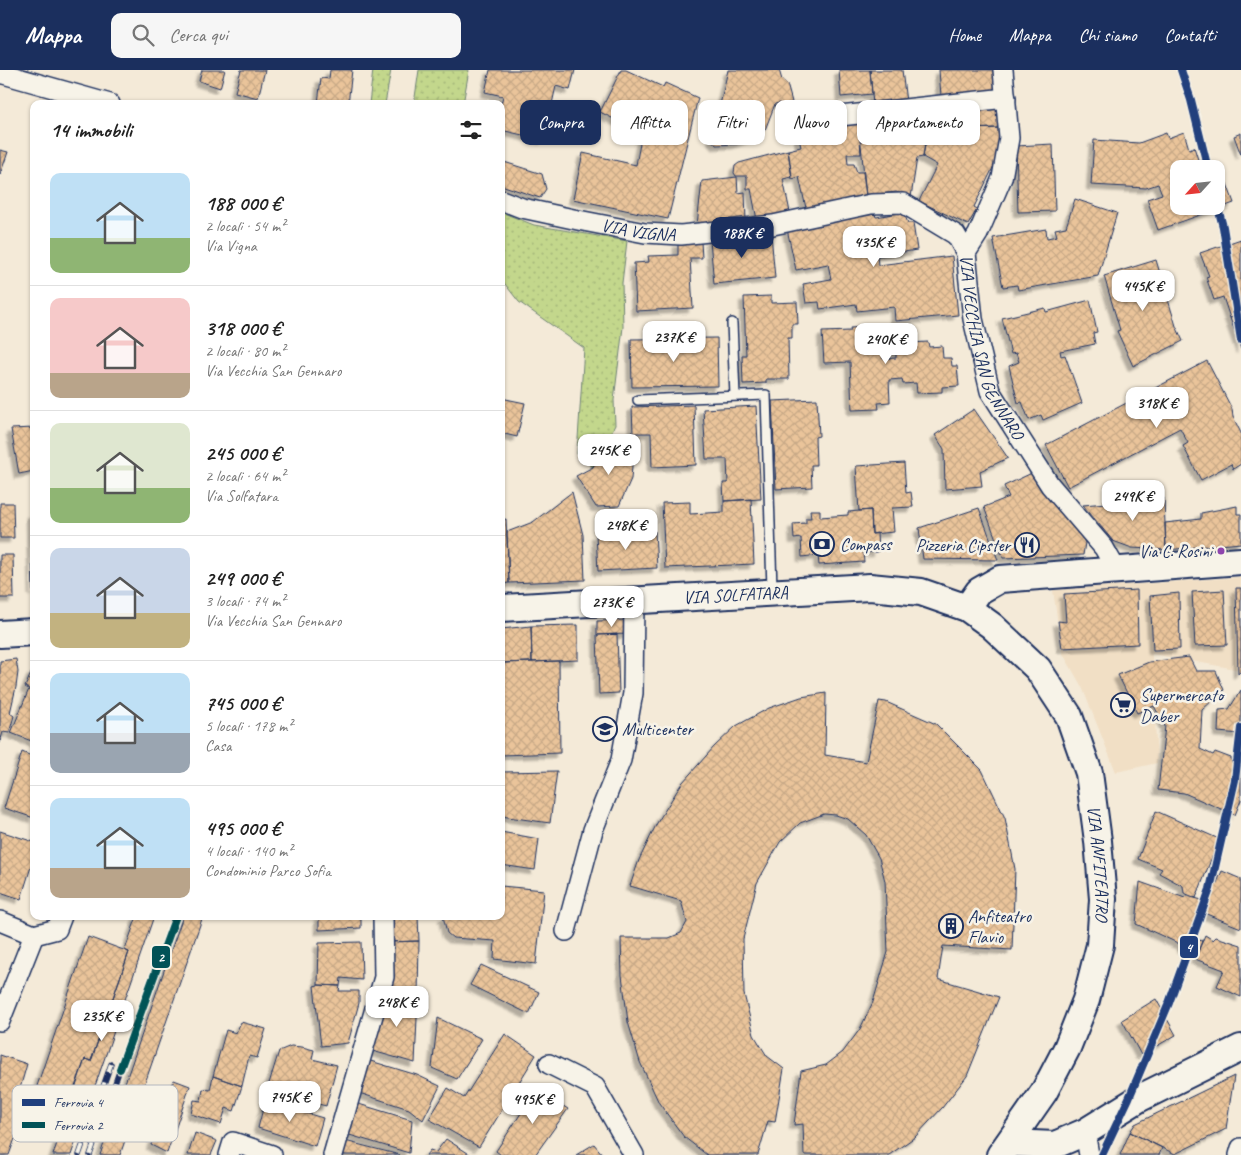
<!DOCTYPE html>
<html lang="it">
<meta charset="utf-8">
<style>
:root{--surface:#fff;--page:#f6f6f6;--text:#222;--muted:#767676;--line:#e0e0e0;--accent:#1b2f5e}
body{margin:0;font-family:Caveat,sans-serif;background:var(--page);color:var(--text);height:100vh;display:flex;flex-direction:column;font-size:19px;white-space:nowrap}
*{box-sizing:border-box;margin:0}
p{font-size:16px;color:var(--muted)}
.icon{flex:none;width:28px;height:28px;fill:none;stroke:currentColor;stroke-width:2;stroke-linecap:round;stroke-linejoin:round}
.map{position:relative;flex:1;overflow:hidden}
.side{position:absolute;left:30px;top:30px;width:475px;height:820px;display:flex;flex-direction:column;background:var(--surface);border-radius:10px;box-shadow:0 1px 4px #0004}
.side>*{flex:none}
.hud{position:absolute;left:520px;top:30px;width:475px;height:45px;display:flex;gap:10px}
.needle{width:32px;rotate:243deg}
.buttons{position:absolute;left:1170px;top:90px;display:grid;gap:10px}
.buttons a{display:grid;place-items:center;width:55px;height:55px;border-radius:10px;background:var(--surface);box-shadow:0 1px 4px #0004;font-size:25px}
.price{position:absolute;translate:-50% -42px;padding:0 11px;border-radius:10px;background:#fff;color:#222;font-size:16px;line-height:32px;filter:drop-shadow(0 1px 2px #0008)}
.price::after{content:'';position:absolute;left:50%;top:30px;width:15px;height:11px;margin-left:-8px;background:inherit;clip-path:polygon(0 0,100% 0,50% 100%)}
.price.current{background:var(--accent);color:#fff}
ul{padding:0;list-style:none}
li{display:flex;align-items:center;gap:15px;height:125px;padding:0 20px}
li+li{border-top:1px solid var(--line)}
li span{display:grid;place-items:center;flex:none;width:140px;height:100px;border-radius:10px;color:#555}
li>.icon{margin-inline-start:auto}
span .icon{width:60px;height:60px;fill:#fffc;stroke-width:1}
li b{font-size:21px}
h2{display:flex;justify-content:space-between;align-items:center;height:60px;padding:0 20px;font-size:21px}
.pill{padding:0 18px;border-radius:10px;background:var(--surface);box-shadow:0 1px 4px #0004;font-size:18px;line-height:45px}
.pill.current{background:var(--accent);color:#fff}
header{display:flex;align-items:center;gap:30px;box-sizing:border-box;height:70px;padding:0 25px;background:var(--accent);color:#fff}
header strong{font-size:24px}
nav{display:flex;gap:28px;margin-inline-start:auto;font-size:18px}
.search{width:350px;height:45px;background:var(--page);display:flex;align-items:center;gap:12px;box-sizing:border-box;padding:0 18px;border-radius:10px;color:var(--muted);font-size:19px}
.map>svg:first-child{display:block}
</style>
<header>
<strong>Mappa</strong>
<div class="search"><svg class="icon" aria-label="search" viewBox="0 0 24 24"><circle cx="10" cy="10" r="6"/><path d="M15 15l6 6"/></svg>Cerca qui</div>
<nav><a>Home</a><a>Mappa</a><a>Chi siamo</a><a>Contatti</a></nav>
</header>
<div class="map">
<svg width="1241" height="1085" viewBox="0 0 1241 1085">
<defs>
<pattern id="green-dots" width="8" height="8" patternUnits="userSpaceOnUse" patternTransform="scale(1.25)"><rect width="8" height="8" fill="#c3d78c"/><path d="M2 2h.1M6 6h.1" fill="none" stroke="#a7b97b" stroke-width="1.8" stroke-linecap="round"/></pattern>
<pattern id="building-cross-hatch" width="8" height="8" patternUnits="userSpaceOnUse" patternTransform="scale(1.25)"><rect width="8" height="8" fill="#eac49a"/><path d="M0 0l8 8M0 8l8-8" fill="none" stroke="#c8a987"/></pattern>
<filter id="shadow"><feDropShadow dx="-4.5" dy="4.5" stdDeviation="1" flood-color="#0004"/></filter>
</defs>
<rect width="100%" height="100%" fill="#f4ead8"/>
<filter id="ink" filterUnits="userSpaceOnUse"><feTurbulence type="fractalNoise" baseFrequency=".02" numOctaves="2"/><feDisplacementMap in="SourceGraphic" scale="10" xChannelSelector="R" yChannelSelector="G"/><feConvolveMatrix kernelMatrix="1 2 1 2 8 2 1 2 1" color-interpolation-filters="sRGB"/></filter>
<g filter="url(#ink)">
<path fill="#f1dfc5" d="M1241,507V600L1152,584L1157,693L1116,702L1082,617L1062,582L1053,520Z"/>
<path fill="url(#green-dots)" stroke="#6f8375" d="M373,0H391L385,34H369Z
M419,0H469L463,34H414Z
M501,142L534,155L627,171L622,213L623,257L614,330L615,355L593,397L577,384L584,278L519,232L501,209Z"/>
<path fill="url(#building-cross-hatch)" stroke="#1b2f5e" filter="url(#shadow)" d="M202,0H225L220,18L199,11Z
M241,0H265L258,28L235,22Z
M330,0H352L348,34H318L321,8L329,9Z
M490,0H575L570,20L556,16L544,70L501,60V34L503,26L485,22Z
M621,0H626L663,17L665,13L698,28L668,149L573,129L583,83L636,95L642,63L600,42Z
M728,0H779L782,10L787,14L792,32L781,37L780,33L775,34L765,60L751,69L737,74L716,75L712,70Z
M839,0H870L872,24L841,27Z
M870,0H902L906,32L873,35Z
M939,0H994L996,21L941,26Z
M998,39L1000,58L927,60L930,44Z
M930,44L923,87L917,88L911,127L896,122L866,126L859,54Z
M830,47L838,56L859,54L861,84H847L848,94H854L857,102H863L866,126L806,138L799,107L792,109L788,80L801,77L796,56Z
M1000,58L1003,77L974,137L977,139L968,155L919,131L937,95L923,87L927,60Z
M1184,62L1189,79L1194,77L1201,99H1179V136H1216V106L1223,103L1234,133L1158,160L1147,129L1162,124L1158,114L1146,118L1091,115L1094,70L1139,73L1166,63L1168,68Z
M1241,63V85L1234,66Z
M1053,74L1055,141L1018,142L1016,76Z
M0,80L8,82L0,105Z
M788,80L792,107L783,109L790,142L757,150L751,119H747V106H736L734,103L735,96L739,93Z
M501,91L542,104L546,119L540,128L501,115Z
M737,107L738,123L745,122L746,151L697,155L702,111Z
M1075,129L1117,143L1098,206L1018,220L1017,215L1003,217L993,168L1046,159L1047,168L1057,166L1055,159L1066,157Z
M899,143L905,146L908,153H913L917,180L877,186L878,195L952,186L958,245L895,251L894,237L857,241L856,234L820,239L819,232L806,233L803,214L831,209L828,194L796,200L787,159L875,144L876,147Z
M771,164L775,208L714,214L710,170Z
M1241,169V244L1230,248L1223,227L1214,230L1206,207L1209,206L1200,183Z
M701,172L702,188H690L693,238L636,241L634,193L649,192L648,186L678,185V173Z
M1156,190L1176,256L1183,271L1133,296L1117,261L1120,260L1104,206Z
M771,226V233L797,232L798,254H792V268H788L789,309H766V313L743,314L742,285H746L744,227Z
M1090,230L1097,262L1093,263L1095,274L1060,281L1061,286L1065,285L1082,333L1043,350L1041,345L1029,350L1022,332L1018,333L1009,296L1019,292L1016,283L1011,284L1002,248L1045,238L1046,242Z
M1241,244V279L1230,248Z
M881,256L882,264H888L890,285H883V289L896,288V279L910,278L909,273L928,272L929,277L942,276L943,288H951L952,296H957L959,316L942,317V322L917,323L916,313L903,314L902,309L889,310L890,332L878,333L879,339L852,340L850,292L824,293L822,262L851,261L850,258Z
M717,268L718,316L632,317L631,269Z
M1207,291L1232,339L1233,347L1241,363V394L1233,399L1231,394L1201,410L1183,376L1188,373L1180,358L1068,417L1046,375Z
M501,328L525,333L517,367L501,363Z
M817,329L819,366L815,367L816,395H811L812,417L776,419L772,331Z
M694,335L696,395L652,397L651,363H633L632,337Z
M756,336L761,429L724,431L723,413H728L727,389H706L703,339Z
M974,339L1008,388L980,401L982,416L945,419L944,379L935,365Z
M34,358V401L19,404L11,359Z
M608,368L633,384L631,409L619,436L596,437L576,406L593,397Z
M904,393L906,423L911,422L913,437L892,438L894,462L872,464L871,440L859,441L856,396Z
M1034,402L1082,466L1085,473L1083,485L1003,488L984,437L1009,427L1004,416Z
M572,422L583,465L585,510L509,513L507,462L533,452Z
M1164,428L1166,480L1132,478L1113,471L1083,435Z
M751,429L754,494L665,498L662,433L690,432V444L724,442V431Z
M0,433H13L14,468H0Z
M1237,436V444H1241V473L1166,480L1165,453L1201,449V443Z
M979,438L998,490L923,489L919,458Z
M810,440H820V447L848,445V442L871,440L872,464L877,463L878,482H863L864,492L819,495L818,485L802,487L801,468L794,469L793,454L806,453V448H811Z
M31,443H34V521H33Z
M506,449L509,513L501,514V450Z
M655,461L657,498L598,501L596,464Z
M0,485H13L14,528H0Z
M1236,518H1241V601L1238,604Z
M1137,520L1138,574L1062,578L1058,551L1066,552L1064,524Z
M1224,520L1227,575L1195,576L1192,522Z
M1179,523L1180,579L1153,580L1150,526Z
M628,550V564L597,565V551Z
M578,555V590L532,592L531,556Z
M531,556L532,592L501,593V559Z
M617,564L619,623L599,624L597,565Z
M1189,587L1196,601H1216L1224,620L1202,640L1200,679L1213,685L1215,682L1231,688L1232,694L1241,698V730L1235,745L1184,723L1158,720L1165,656L1154,636L1137,643L1118,605L1149,592Z
M16,589L18,602L16,617L10,643L14,646L9,663L3,662L0,673V591Z
M559,591L560,683L501,685V593Z
M32,601L34,602V672L11,663L29,619L25,617Z
M1241,620V664L1218,662L1219,640L1229,639Z
M826,623L825,685L866,692L879,631L886,632L936,654L982,700L1005,748L1015,799L1012,880L943,876L938,909L999,927L967,1006L942,1038L915,1067L889,1085H804L803,1054L794,1055L801,1001L826,995L843,982L860,959L873,932L888,882L885,811L879,788L866,765L848,749L836,745L824,744L800,753L780,772L757,813L743,869L744,924L754,965L767,986L784,999L775,1052L768,1051L758,1085H707L684,1067L659,1033L640,992L628,952L622,905L621,868H669L681,863L687,852L681,831L630,816L639,790L657,753L682,713L714,677L736,656L769,638L801,627Z
M22,682L34,687V748L4,738Z
M557,701L550,753L501,746V702Z
M1156,741L1219,769L1196,828L1184,823L1183,816L1159,803L1162,799L1138,789Z
M0,761L34,772V787L21,829L0,822Z
M501,762L539,769L535,800L501,795Z
M1222,801L1241,809V858L1204,843Z
M1140,812L1185,828L1187,826L1202,830L1188,866L1202,871L1197,884L1181,878L1182,875L1136,854Z
M501,816L544,820L536,894L494,889L495,871L453,868L447,863L443,846H501Z
M137,846H154L71,1085H53L85,989L91,991L129,882L125,880Z
M183,846H203L120,1085H100Z
M319,846H361V858L319,860Z
M387,846H418L419,871L387,872Z
M1205,865L1213,870L1216,867L1241,875V927L1217,916L1224,900L1195,889Z
M88,867L129,882L91,991L85,989L71,1028L37,1016Z
M419,871L418,926L384,927L387,872Z
M361,872L362,910L341,908L340,916L318,915L319,873Z
M481,895L539,922L529,944L470,915Z
M318,915L340,916L339,921H359V933L348,973L321,976L314,916Z
M418,926L415,993L369,980L384,927Z
M1156,929L1176,965L1141,985L1122,950Z
M438,948L482,969L457,1009L432,998Z
M241,952L266,959L257,988L249,986L242,1016L213,1006L226,960L236,963Z
M505,964L536,985L479,1077L429,1049L448,1018L464,1028Z
M291,976L302,977L314,980L312,989L337,995L326,1036L267,1020L279,981Z
M0,985L27,994L15,1036L25,1041L9,1085H0Z
M364,989L417,1005L440,1016L423,1050L409,1039L356,1022Z
M213,1006L242,1016L234,1041L226,1038L221,1054L191,1044L194,1030L201,1031L203,1019L210,1020Z
M1234,1006L1226,1059L1175,1084L1130,1062L1135,1054Z
M174,1010L190,1016L167,1083L151,1075Z
M539,1016L554,1025L552,1029L568,1039L535,1085H501L496,1081Z
M265,1031L323,1048L315,1076L258,1058Z
M352,1032L412,1050L409,1083L343,1063Z
M1130,1062L1162,1078L1159,1085H1120Z
M195,1063L217,1071L211,1085H188Z
M446,1069L471,1085H426L430,1080L436,1082Z
M341,1070L400,1085H336Z
M594,1074L603,1085H576Z"/>
<g fill="none" stroke-linecap="round" stroke-linejoin="round">
<defs>
<path id="lane" d="M732,253L735,326
M638,330L766,325L772,519"/>
<g id="street">
<path id="s1" d="M1003,0L1009,68L1002,108L978,164L966,183L973,249L990,321L1050,415L1104,478L1117,501"/>
<path d="M0,3L110,34"/>
<path d="M840,46L1006,28"/>
<path id="s2" d="M501,130L522,138L578,150L645,163L681,165L773,155L871,134L903,133L956,165L966,183"/>
<path d="M0,851L34,865"/>
<path d="M566,861L593,760L621,690L633,623L634,531"/>
<path d="M34,865L57,859L62,846"/>
<path d="M0,951L34,865"/>
<path d="M549,994L595,1017L634,1085"/>
<path d="M1085,1062L1089,1085"/>
<path d="M229,1085L233,1072L272,1085"/>
<path d="M333,1085L384,907L383,846"/>
<path d="M1239,1085L1241,1078"/>
</g>
<g id="secondary">
<path id="s3" d="M501,538L870,517L921,522L967,538L992,556L1038,599L1069,646L1089,703L1098,771L1103,829L1100,875L1086,930L1067,978L1044,1022L1000,1085"/>
<path d="M967,538L979,521L1000,509L1241,491"/>
<path d="M0,564L34,562"/>
<path d="M1009,1073L1055,1075L1085,1062L1140,1028L1241,978"/>
</g>
</defs>
<use href="#lane" stroke="#1b2f5e" stroke-width="12"/>
<use href="#street" stroke="#1b2f5e" stroke-width="22"/>
<use href="#secondary" stroke="#1b2f5e" stroke-width="30"/>
<use href="#lane" stroke="#f7f3e8" stroke-width="9"/>
<use href="#street" stroke="#f7f3e8" stroke-width="19"/>
<use href="#secondary" stroke="#f7f3e8" stroke-width="26"/>
<defs>
<path id="rail" d="M79,1085L111,994
M90,1085L120,999"/>
</defs>
<use href="#rail" stroke="#1b2f5e" stroke-width="5.5"/>
<use href="#rail" stroke="#f7f3e8" stroke-width="4" stroke-dasharray="11" stroke-linecap="butt"/>
<defs>
<path id="rail-1" d="M1181,0L1191,30L1208,99
M1216,130L1223,157L1241,270
M1102,1085L1129,1028L1169,933L1210,819L1235,710L1241,658"/>
<path id="rail-2" d="M120,999L176,846"/>
</defs>
<use href="#rail-1" stroke="#f7f3e8" stroke-width="11"/>
<use href="#rail-2" stroke="#f7f3e8" stroke-width="11"/>
<use href="#rail-1" stroke="#203f7d" stroke-width="8"/>
<use href="#rail-2" stroke="#025257" stroke-width="8"/>
</g>
</g>
<defs>
<symbol id="bank-ring" viewBox="-11 -11 22 22"><circle r="9.5" fill="#f7f3e8" stroke="#1b2f5e" stroke-width="1.5"/><path d="M-6-4H6V4H-6ZM0-2.3a2.3 2.3 0 1 0 0 4.6a2.3 2.3 0 1 0 0-4.6Z" fill="#1b2f5e"/></symbol>
<symbol id="restaurant-ring" viewBox="-11 -11 22 22"><circle r="9.5" fill="#f7f3e8" stroke="#1b2f5e" stroke-width="1.5"/><path d="M-5-6h1v4h1v-4h1v4h1v-4h1v5L-1.5 .5V6h-2V.5L-5-1ZM5-6V6H3V1.5H1.5Q1.5-4 5-6Z" fill="#1b2f5e"/></symbol>
<symbol id="supermarket-ring" viewBox="-11 -11 22 22"><circle r="9.5" fill="#f7f3e8" stroke="#1b2f5e" stroke-width="1.5"/><path d="M-6-5.5h2.5l.6 2H6L4.5 2H-2.5L-4.4-4H-6ZM-1.5 3.2a1.3 1.3 0 1 0 .1 0ZM3 3.2a1.3 1.3 0 1 0 .1 0Z" fill="#1b2f5e"/></symbol>
<symbol id="school-ring" viewBox="-11 -11 22 22"><circle r="9.5" fill="#f7f3e8" stroke="#1b2f5e" stroke-width="1.5"/><path d="M0-5L7-2L0 1L-7-2ZM-4 1L0 2.5L4 1V4Q0 6-4 4Z" fill="#1b2f5e"/></symbol>
<symbol id="building-ring" viewBox="-11 -11 22 22"><circle r="9.5" fill="#f7f3e8" stroke="#1b2f5e" stroke-width="1.5"/><path d="M-4-6H4V6H1V3H-1V6H-4ZM-2.5-4.3h1.7v1.8h-1.7ZM.8-4.3h1.7v1.8H.8ZM-2.5-1h1.7V.8h-1.7ZM.8-1h1.7V.8H.8Z" fill="#1b2f5e"/></symbol>
</defs>
<g fill-rule="evenodd">
<use href="#bank-ring" x="808" y="460" width="28" height="28"/>
<use href="#restaurant-ring" x="1013" y="461" width="28" height="28"/>
<use href="#supermarket-ring" x="1109" y="621" width="28" height="28"/>
<use href="#school-ring" x="591" y="645" width="28" height="28"/>
<use href="#building-ring" x="937" y="842" width="28" height="28"/>
</g>
<circle fill="#8e44ad" stroke="#f7f3e8" stroke-width="2" cx="1221" cy="481" r="4.5"/>
<g text-anchor="middle" dominant-baseline="central" stroke-width="5" stroke-linejoin="round" paint-order="stroke">
<g font-size="17" fill="#1b2f5e" stroke="#f7f3e8" text-anchor="end">
<text x="1212" y="481">Via C. Rosini</text>
</g>
<g font-size="18" fill="#1b2f5e" stroke="#f7f3e8">
<text stroke="none"><textPath href="#s2" startOffset="141">VIA VIGNA</textPath></text>
<text stroke="none"><textPath href="#s1" startOffset="291">VIA VECCHIA SAN GENNARO</textPath></text>
<text stroke="none"><textPath href="#s3" startOffset="235">VIA SOLFATARA</textPath></text>
<text stroke="none"><textPath href="#s3" startOffset="771">VIA ANFITEATRO</textPath></text>
</g>
<g font-size="18" fill="#1b2f5e" stroke="#f7f3e8" text-anchor="start">
<text x="840" y="474">Compass</text>
<text x="1010" y="475" text-anchor="end">Pizzeria Cipster</text>
<text x="1140" y="625">Supermercato<tspan x="1140" dy="21">Daber</tspan></text>
<text x="622" y="659">Multicenter</text>
<text x="968" y="846">Anfiteatro<tspan x="968" dy="21">Flavio</tspan></text>
</g>
</g>
<rect x="12" y="1015" width="166" height="57" rx="8" fill="#f7f3e8" stroke="#b5b8bf" stroke-width="1"/>
<rect x="22" y="1029" width="23" height="7" fill="#203f7d"/>
<rect x="22" y="1052" width="23" height="6" fill="#025257"/>
<g font-size="14" fill="#1b2f5e">
<text x="54" y="1037">Ferrovia 4</text>
<text x="54" y="1060">Ferrovia 2</text>
</g>
<g stroke="#f7f3e8" stroke-width="2">
<rect x="1179" y="865" width="20" height="24" rx="5" fill="#203f7d"/>
<rect x="151" y="875" width="20" height="24" rx="5" fill="#025257"/>
</g>
<g font-size="14" text-anchor="middle" font-weight="bold" fill="#fff">
<text x="1189" y="882">4</text>
<text x="161" y="892">2</text>
</g>
</svg>
<div class="buttons">
<a><svg class="needle" viewBox="-14 -14 28 28"><path d="M0-13l5 13h-10z" fill="#e53935"/><path d="M0 13l5-13h-10z" fill="#767676"/></svg></a>
</div>
<b class="price current" style="left:742px;top:189px">188K €</b>
<b class="price" style="left:874px;top:198px">435K €</b>
<b class="price" style="left:1143px;top:242px">445K €</b>
<b class="price" style="left:674px;top:293px">237K €</b>
<b class="price" style="left:886px;top:295px">240K €</b>
<b class="price" style="left:1157px;top:359px">318K €</b>
<b class="price" style="left:609px;top:406px">245K €</b>
<b class="price" style="left:1133px;top:452px">249K €</b>
<b class="price" style="left:626px;top:481px">248K €</b>
<b class="price" style="left:612px;top:558px">273K €</b>
<b class="price" style="left:397px;top:958px">248K €</b>
<b class="price" style="left:102px;top:972px">235K €</b>
<b class="price" style="left:290px;top:1053px">745K €</b>
<b class="price" style="left:533px;top:1055px">495K €</b>
<div class="hud">
<a class="pill current">Compra</a>
<a class="pill">Affitta</a>
<a class="pill">Filtri</a>
<a class="pill">Nuovo</a>
<a class="pill">Appartamento</a>
</div>
<section class="side">
<h2>14 immobili<svg class="icon" aria-label="filters" viewBox="0 0 24 24"><path d="M4 7h16M4 17h16"/><circle cx="9" cy="7" r="2"/><circle cx="15" cy="17" r="2"/></svg></h2>
<ul>
<li><span style="background:linear-gradient(#bfe0f5 65%,#8fb573 0)"><svg class="icon" aria-label="home" viewBox="0 0 24 24"><path d="M3 11l9-7 9 7M6 9v11h12V9"/></svg></span><div><b>188 000 €</b><p>2 locali · 54 m²</p><p>Via Vigna</p></div></li>
<li><span style="background:linear-gradient(#f6c9c9 75%,#b9a48a 0)"><svg class="icon" aria-label="home" viewBox="0 0 24 24"><path d="M3 11l9-7 9 7M6 9v11h12V9"/></svg></span><div><b>318 000 €</b><p>2 locali · 80 m²</p><p>Via Vecchia San Gennaro</p></div></li>
<li><span style="background:linear-gradient(#dfe7d0 65%,#8fb573 0)"><svg class="icon" aria-label="home" viewBox="0 0 24 24"><path d="M3 11l9-7 9 7M6 9v11h12V9"/></svg></span><div><b>245 000 €</b><p>2 locali · 64 m²</p><p>Via Solfatara</p></div></li>
<li><span style="background:linear-gradient(#c9d6e8 65%,#c2b280 0)"><svg class="icon" aria-label="home" viewBox="0 0 24 24"><path d="M3 11l9-7 9 7M6 9v11h12V9"/></svg></span><div><b>249 000 €</b><p>3 locali · 74 m²</p><p>Via Vecchia San Gennaro</p></div></li>
<li><span style="background:linear-gradient(#bfe0f5 60%,#9aa5b1 0)"><svg class="icon" aria-label="home" viewBox="0 0 24 24"><path d="M3 11l9-7 9 7M6 9v11h12V9"/></svg></span><div><b>745 000 €</b><p>5 locali · 178 m²</p><p>Casa</p></div></li>
<li><span style="background:linear-gradient(#bfe0f5 70%,#b9a48a 0)"><svg class="icon" aria-label="home" viewBox="0 0 24 24"><path d="M3 11l9-7 9 7M6 9v11h12V9"/></svg></span><div><b>495 000 €</b><p>4 locali · 140 m²</p><p>Condominio Parco Sofia</p></div></li>
</ul>
</section>
</div>
